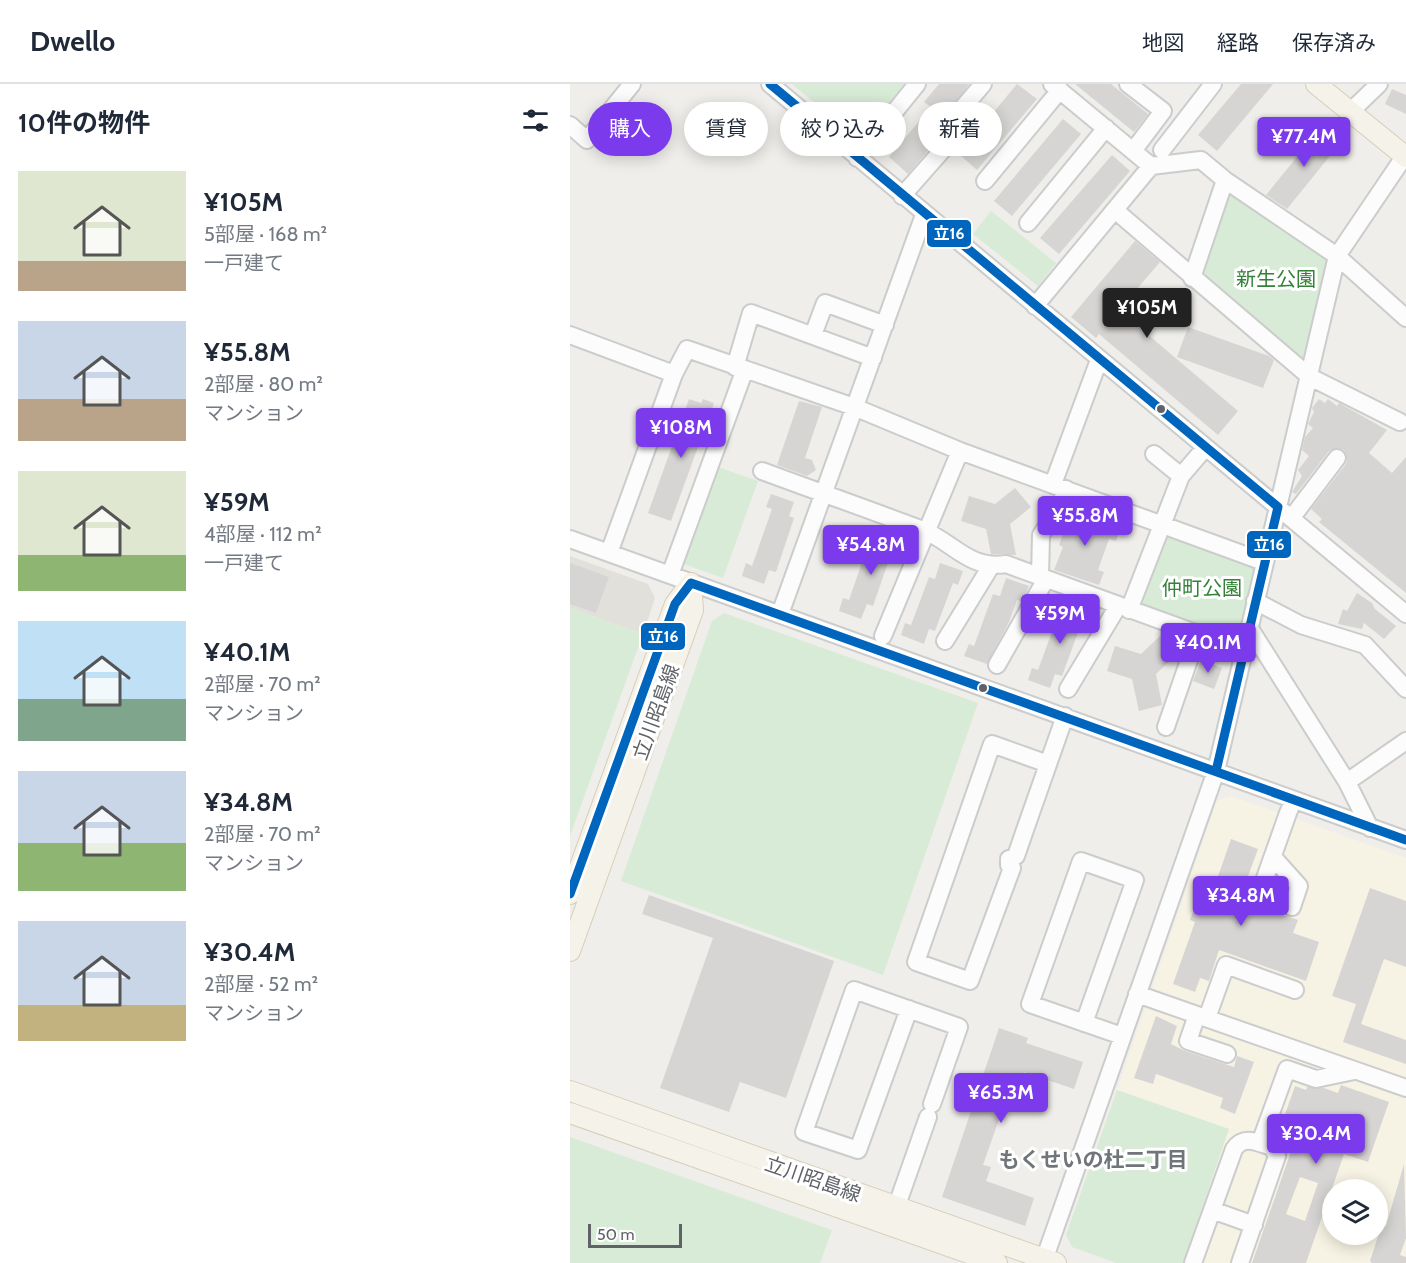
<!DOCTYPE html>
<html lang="ja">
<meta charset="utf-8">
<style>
:root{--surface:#fff;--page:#f2f2f3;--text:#1f2937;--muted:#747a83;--line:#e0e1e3;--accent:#7c3aed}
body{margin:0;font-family:Cabin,"Noto Sans JP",sans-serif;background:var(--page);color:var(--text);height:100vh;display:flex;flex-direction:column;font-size:22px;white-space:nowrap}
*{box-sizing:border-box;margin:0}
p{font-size:20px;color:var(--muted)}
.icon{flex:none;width:33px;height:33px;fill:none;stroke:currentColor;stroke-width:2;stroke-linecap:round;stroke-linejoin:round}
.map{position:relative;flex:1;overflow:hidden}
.sheet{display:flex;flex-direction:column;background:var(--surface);width:570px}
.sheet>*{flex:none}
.hud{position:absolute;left:18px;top:18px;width:570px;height:54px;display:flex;gap:12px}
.controls{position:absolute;left:752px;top:1095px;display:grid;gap:12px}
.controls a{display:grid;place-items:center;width:66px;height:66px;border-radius:50%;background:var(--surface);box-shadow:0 3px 15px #0003;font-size:30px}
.scale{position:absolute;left:18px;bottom:15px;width:94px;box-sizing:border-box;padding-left:6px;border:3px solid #5f6368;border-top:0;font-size:16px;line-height:21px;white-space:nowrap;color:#5f6368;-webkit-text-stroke:4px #fff;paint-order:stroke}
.price{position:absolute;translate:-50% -51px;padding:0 14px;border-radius:6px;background:var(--accent);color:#fff;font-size:20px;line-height:39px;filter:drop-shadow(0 2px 3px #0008)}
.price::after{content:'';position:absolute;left:50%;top:36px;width:18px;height:14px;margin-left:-9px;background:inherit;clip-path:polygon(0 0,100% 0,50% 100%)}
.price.selected{background:#222;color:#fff}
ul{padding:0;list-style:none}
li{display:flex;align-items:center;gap:18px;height:150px;padding:0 18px}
li span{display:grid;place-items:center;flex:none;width:168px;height:120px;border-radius:0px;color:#555}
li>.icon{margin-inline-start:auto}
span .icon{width:72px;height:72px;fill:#fffc;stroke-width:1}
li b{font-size:26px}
h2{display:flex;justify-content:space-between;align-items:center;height:72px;padding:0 18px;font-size:26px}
.tag{padding:0 21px;border-radius:27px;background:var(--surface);box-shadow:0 3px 15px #0003;font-size:21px;line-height:54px}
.tag.selected{background:var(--accent);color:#fff}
header{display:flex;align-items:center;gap:36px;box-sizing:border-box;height:84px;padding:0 30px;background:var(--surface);border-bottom:2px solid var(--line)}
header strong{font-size:28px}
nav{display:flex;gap:33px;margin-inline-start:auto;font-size:21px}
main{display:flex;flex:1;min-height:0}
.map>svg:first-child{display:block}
</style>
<header>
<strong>Dwello</strong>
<nav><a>地図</a><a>経路</a><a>保存済み</a></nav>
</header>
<main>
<section class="sheet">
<h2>10件の物件<svg class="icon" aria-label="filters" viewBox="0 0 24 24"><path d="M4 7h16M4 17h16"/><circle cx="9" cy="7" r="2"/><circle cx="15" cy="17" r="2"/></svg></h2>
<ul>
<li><span style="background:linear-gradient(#dfe7d0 75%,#b9a48a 0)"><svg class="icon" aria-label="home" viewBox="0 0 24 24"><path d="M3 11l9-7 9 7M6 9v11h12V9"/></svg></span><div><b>¥105M</b><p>5部屋 · 168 m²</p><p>一戸建て</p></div></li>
<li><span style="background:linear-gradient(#c9d6e8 65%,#b9a48a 0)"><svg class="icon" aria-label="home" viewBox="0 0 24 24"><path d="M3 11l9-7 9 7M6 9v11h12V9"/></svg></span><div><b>¥55.8M</b><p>2部屋 · 80 m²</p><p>マンション</p></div></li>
<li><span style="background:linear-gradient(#dfe7d0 70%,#8fb573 0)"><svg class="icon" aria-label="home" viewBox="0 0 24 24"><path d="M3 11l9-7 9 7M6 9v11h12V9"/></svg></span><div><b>¥59M</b><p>4部屋 · 112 m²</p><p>一戸建て</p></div></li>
<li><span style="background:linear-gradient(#bfe0f5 65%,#7fa58c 0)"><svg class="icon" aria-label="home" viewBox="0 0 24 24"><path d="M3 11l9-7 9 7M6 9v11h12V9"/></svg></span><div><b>¥40.1M</b><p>2部屋 · 70 m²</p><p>マンション</p></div></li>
<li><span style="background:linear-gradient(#c9d6e8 60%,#8fb573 0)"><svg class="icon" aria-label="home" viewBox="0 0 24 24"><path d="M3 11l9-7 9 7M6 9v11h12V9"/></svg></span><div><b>¥34.8M</b><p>2部屋 · 70 m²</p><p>マンション</p></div></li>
<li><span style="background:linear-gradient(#c9d6e8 70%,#c2b280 0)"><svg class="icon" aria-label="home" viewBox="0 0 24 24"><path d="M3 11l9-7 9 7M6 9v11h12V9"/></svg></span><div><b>¥30.4M</b><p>2部屋 · 52 m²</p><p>マンション</p></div></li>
</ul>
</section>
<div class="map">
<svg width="836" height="1179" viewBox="0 0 836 1179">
<rect width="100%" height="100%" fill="#efeeea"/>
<path fill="#f7f3e4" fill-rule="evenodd" d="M661,712L836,774V1179H613L659,1045L547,1006L647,717ZM762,1106H807V1150H762Z"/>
<path fill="#e2e0da" d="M0,472L78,500L85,514L73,550L0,524Z"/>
<path fill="#d8ebd6" d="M222,0H334L288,55Z
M660,106L761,175L737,281L626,192Z
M421,127L486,179L468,202L403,150Z
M145,382L188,397L153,494L111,479Z
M592,448L685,483L665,569L631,559L565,520Z
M0,524L73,550L0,752Z
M154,529L408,619L313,891L51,797L142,537Z
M547,1006L659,1045L613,1179H546L502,1163L496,1151Z
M0,1053L262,1146L250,1179H0Z"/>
<path fill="#d6d5d3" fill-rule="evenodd" d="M369,0H399L376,33L378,35L375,47L338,90L319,73L361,23L354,18Z
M447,0L467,15L407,86L389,70Z
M505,0H541L578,30L564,48Z
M671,0H703L647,67L628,51Z
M822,5L836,11V30L815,20Z
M493,35L511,50L442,132L424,117Z
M753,41L772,57L717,125L696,111Z
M542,71L560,87L489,170L470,154Z
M565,157L590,178L549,226L668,327L648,351L529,250L526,254L501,233Z
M618,243L699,272L704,276L693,304L607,273Z
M119,315L131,319L133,315L144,319L101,437L78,429Z
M749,315L755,319L758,315L767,322L769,319L817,346L799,369L822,389L836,373V509L749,438L752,435L741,425L776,380L777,375L774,366L768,364L759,367L726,410L722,408L732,392L728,386L739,372L732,366L735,353L743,344L738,340L744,328L742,324Z
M229,317L252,323L235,374L242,376L246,386L237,392L207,381Z
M445,404L461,423L440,440L446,471L421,470L416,445L391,437L399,412L425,420Z
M201,410L224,418L219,432L224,434L206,488L199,486L194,500L172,492L176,479L182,482L202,425L196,423Z
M506,426L550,444L546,457L539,455L528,486L534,488L529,501L484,486L493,463L489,461L494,447L498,449Z
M310,448L333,457L327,472L321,470L303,522L297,520L291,535L269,527L273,514L279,516L297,464L304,466Z
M0,479L39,493L26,529L0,520Z
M370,479L393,487L388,501L383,499L365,547L359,545L354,560L331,551L335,539L341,541L359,493L365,495Z
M436,494L459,502L457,507L451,517L447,516L439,538L417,580L394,572L399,560L404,562L423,510L430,512Z
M787,509L802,519L805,525L826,542L814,555L794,539L792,545L768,540L773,525L777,527Z
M499,518L522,526L516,542L511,540L492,592L485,590L480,604L458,596L462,584L468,586L487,534L493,536Z
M590,552L606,571L586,590L592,621L569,627L562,595L537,587L545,562L571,570Z
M631,576L652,584L644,605L623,597Z
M661,755L688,765L673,806L679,808V819L728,836L723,849L749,858L736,897L649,866L639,897L630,894L625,908L603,900L625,838L620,836L635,794L646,798Z
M800,804L836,817V883L814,875L791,940L836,956V980L773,958L786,920L762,912Z
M79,811L264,877L216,1014L170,998L159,1028L90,1004L143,854L72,830Z
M586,932L607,942L601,960L615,967L664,983L667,972L684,978L665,1030L650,1024L653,1014L586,990L583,1000L564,994Z
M429,944L458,954L456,959L513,978L504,1005L454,988L450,1001L442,998L413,1081L421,1083L416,1097L464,1114L455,1142L372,1113Z
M771,1001L819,1018L798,1078L774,1070L736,1179H682L726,1053L709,1047L725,1002L736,1006L737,1003L754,1004L768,1009ZM730,1093L748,1099L735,1137L716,1130Z
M834,1080L836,1154L830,1171L836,1173V1179H802L800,1177L812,1140L816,1142Z"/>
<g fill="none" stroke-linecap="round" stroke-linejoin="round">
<defs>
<path id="minor" d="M200,0L836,530
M558,0L593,27L563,67
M780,28L809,0
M0,41L17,56L62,0
M592,66L643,0
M287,74L347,0
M581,82L631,76L655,96L767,172L836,234
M415,97L490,6
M332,112L385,52L391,26L413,0
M546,127L740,293L830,338
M458,139L536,44
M622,194L655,96
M465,222L581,82L482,0
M0,251L104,290
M243,251L255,219L315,241
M165,283L181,229L303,274
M584,370L611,392
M192,387C246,407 300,426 353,446C383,458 399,486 436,480L628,550L596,643
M483,400L529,276
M726,428L767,374
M0,455L836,756
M39,469L104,290L117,265L284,323L390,367L694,478
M100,491L175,285
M470,493L471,451L489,424L496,405
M685,517L731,541L795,561L836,605
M559,526L611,392L635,364
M210,530L354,131
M679,543L777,698L800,744
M313,552L390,367
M375,557L421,482
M427,581L476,495
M498,605L548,522
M478,680L422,660L346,878L400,897L442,784L439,781V775L446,772C462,725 479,678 495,632
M777,698L836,657
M703,773L729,802L722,823L689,811L718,729L723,717
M567,910L836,1004
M339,925L288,1066L234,1048L284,906L389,943L362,1020
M627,931L618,957L657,970
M637,934L656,881L725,906
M514,939L565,796L511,777L460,920L552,952
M690,1059L717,985L746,995L784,987
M326,1124L358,1033
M642,1126L684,1141
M473,1179L646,687L767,172L836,70
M623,1179L664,1065C674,1050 688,1059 702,1063L707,1072L670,1179"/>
<path id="major" d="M746,0L836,73
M0,810L105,520L121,499
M0,867L123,526L121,499
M0,1007L486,1179
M0,1029L427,1179"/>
</defs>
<use href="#minor" stroke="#cbcccc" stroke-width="20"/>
<use href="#major" stroke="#d7ceb8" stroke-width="22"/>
<use href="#minor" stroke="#fdfcfc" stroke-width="16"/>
<use href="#major" stroke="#f4f2e9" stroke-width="20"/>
<defs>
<path id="bus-1" d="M200,0L708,423L646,687
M0,810L105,520L121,499L836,756"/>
</defs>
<use href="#bus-1" stroke="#fff" stroke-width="14"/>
<use href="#bus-1" stroke="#0065bd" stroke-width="9"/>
</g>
<g fill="#5f6368" stroke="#fff" stroke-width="2">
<circle cx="591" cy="325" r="5"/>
<circle cx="413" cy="604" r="5"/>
</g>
<g text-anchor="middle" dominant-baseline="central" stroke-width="6" stroke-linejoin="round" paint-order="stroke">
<g font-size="20" fill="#348238" stroke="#fff">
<text x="706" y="195">新生公園</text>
<text x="632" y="504">仲町公園</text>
</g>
<g font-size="20" fill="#5f6368" stroke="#fff">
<text transform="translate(86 628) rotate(-70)">立川昭島線</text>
<text transform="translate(243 1095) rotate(19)">立川昭島線</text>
</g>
<g font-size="21" font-weight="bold" fill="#70757a" stroke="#fff">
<text x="523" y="1075">もくせいの杜二丁目</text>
</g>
</g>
<g stroke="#fff" stroke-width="2">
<rect x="356" y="135" width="46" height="29" rx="6" fill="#0065bd"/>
<rect x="676" y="446" width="46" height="29" rx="6" fill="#0065bd"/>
<rect x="70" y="538" width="46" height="29" rx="6" fill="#0065bd"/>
</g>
<g font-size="16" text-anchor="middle" font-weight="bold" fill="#fff">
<text x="379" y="155">立16</text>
<text x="699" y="466">立16</text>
<text x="93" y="558">立16</text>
</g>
</svg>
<div class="controls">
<a><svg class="icon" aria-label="layers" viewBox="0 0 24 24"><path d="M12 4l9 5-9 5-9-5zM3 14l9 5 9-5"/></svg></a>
</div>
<div class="scale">50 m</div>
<b class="price" style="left:734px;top:84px">¥77.4M</b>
<b class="price selected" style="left:577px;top:255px">¥105M</b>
<b class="price" style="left:111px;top:375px">¥108M</b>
<b class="price" style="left:515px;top:463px">¥55.8M</b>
<b class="price" style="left:301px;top:492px">¥54.8M</b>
<b class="price" style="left:490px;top:561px">¥59M</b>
<b class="price" style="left:638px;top:590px">¥40.1M</b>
<b class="price" style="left:671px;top:843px">¥34.8M</b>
<b class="price" style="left:431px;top:1040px">¥65.3M</b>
<b class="price" style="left:746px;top:1081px">¥30.4M</b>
<div class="hud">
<a class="tag selected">購入</a>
<a class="tag">賃貸</a>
<a class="tag">絞り込み</a>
<a class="tag">新着</a>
</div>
</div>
</main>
